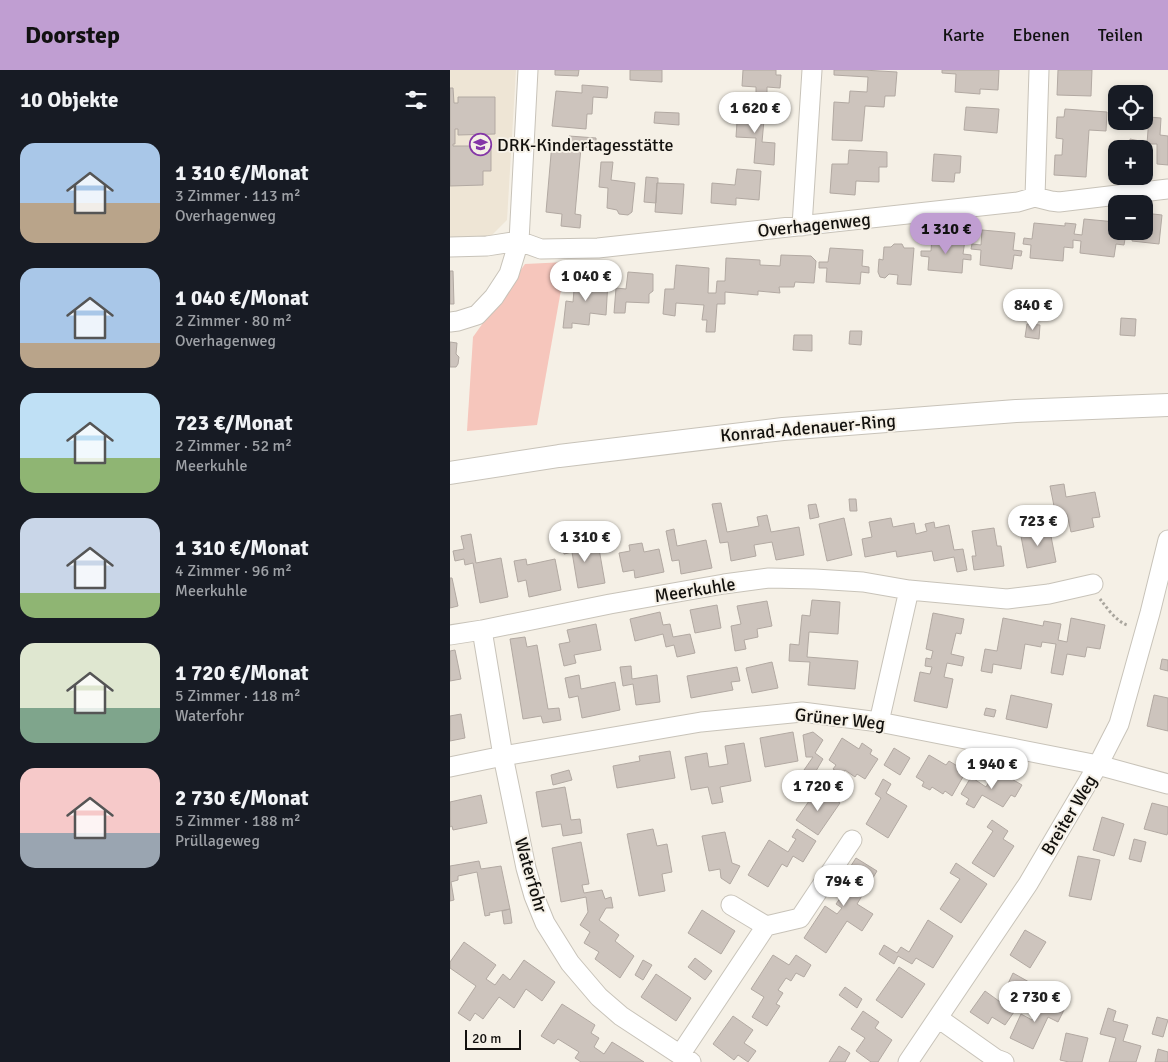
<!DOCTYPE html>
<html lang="de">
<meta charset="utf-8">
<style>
:root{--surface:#171b24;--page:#20242c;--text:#f1f3f6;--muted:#9ea1a6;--accent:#c09ed2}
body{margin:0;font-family:Signika,sans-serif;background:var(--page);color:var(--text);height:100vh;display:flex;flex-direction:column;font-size:19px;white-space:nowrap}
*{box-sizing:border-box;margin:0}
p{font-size:16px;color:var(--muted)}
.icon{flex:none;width:28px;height:28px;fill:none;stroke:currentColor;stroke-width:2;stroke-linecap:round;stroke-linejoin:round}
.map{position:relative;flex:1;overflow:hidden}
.details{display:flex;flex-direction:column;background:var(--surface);width:450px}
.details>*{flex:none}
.controls{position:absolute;left:658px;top:15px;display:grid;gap:10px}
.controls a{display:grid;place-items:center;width:45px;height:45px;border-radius:10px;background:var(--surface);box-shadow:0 2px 8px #0003;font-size:25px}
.scale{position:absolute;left:15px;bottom:12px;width:56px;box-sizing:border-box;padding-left:5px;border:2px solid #13110e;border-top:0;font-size:14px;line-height:18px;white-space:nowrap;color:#13110e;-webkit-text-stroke:4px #f5f0e6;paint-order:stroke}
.price{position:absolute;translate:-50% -42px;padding:0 11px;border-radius:18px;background:#fff;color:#222;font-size:16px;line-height:32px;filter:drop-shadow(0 1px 2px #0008)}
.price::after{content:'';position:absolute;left:50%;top:30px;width:15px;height:11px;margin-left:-8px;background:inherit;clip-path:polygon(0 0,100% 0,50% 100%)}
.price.on{background:var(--accent);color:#111}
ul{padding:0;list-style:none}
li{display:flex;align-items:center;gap:15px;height:125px;padding:0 20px}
li span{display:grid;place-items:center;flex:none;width:140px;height:100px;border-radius:15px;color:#555}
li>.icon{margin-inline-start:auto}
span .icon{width:60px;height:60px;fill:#fffc;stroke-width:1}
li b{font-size:21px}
h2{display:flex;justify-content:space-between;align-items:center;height:60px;padding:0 20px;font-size:21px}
header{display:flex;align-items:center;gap:30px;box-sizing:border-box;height:70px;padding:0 25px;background:var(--accent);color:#111}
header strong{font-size:24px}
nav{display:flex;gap:28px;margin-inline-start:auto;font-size:18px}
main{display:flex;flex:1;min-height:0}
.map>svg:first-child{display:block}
</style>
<header>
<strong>Doorstep</strong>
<nav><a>Karte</a><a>Ebenen</a><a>Teilen</a></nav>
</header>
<main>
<section class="details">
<h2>10 Objekte<svg class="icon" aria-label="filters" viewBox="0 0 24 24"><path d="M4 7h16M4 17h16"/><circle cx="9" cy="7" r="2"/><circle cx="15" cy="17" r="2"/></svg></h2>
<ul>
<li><span style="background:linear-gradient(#a9c7e8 60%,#b9a48a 0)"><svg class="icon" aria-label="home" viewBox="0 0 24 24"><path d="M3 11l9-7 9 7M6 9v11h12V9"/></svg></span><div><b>1 310 €/Monat</b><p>3 Zimmer · 113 m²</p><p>Overhagenweg</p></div></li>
<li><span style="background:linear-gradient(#a9c7e8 75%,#b9a48a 0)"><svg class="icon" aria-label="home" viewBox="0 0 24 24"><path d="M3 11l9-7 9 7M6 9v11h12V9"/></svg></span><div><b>1 040 €/Monat</b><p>2 Zimmer · 80 m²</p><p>Overhagenweg</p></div></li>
<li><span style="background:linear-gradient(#bfe0f5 65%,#8fb573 0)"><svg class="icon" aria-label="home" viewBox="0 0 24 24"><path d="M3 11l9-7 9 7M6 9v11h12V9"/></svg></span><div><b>723 €/Monat</b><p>2 Zimmer · 52 m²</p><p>Meerkuhle</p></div></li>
<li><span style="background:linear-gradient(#c9d6e8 75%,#8fb573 0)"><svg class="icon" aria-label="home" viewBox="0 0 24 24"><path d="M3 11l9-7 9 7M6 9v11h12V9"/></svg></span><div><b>1 310 €/Monat</b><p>4 Zimmer · 96 m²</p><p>Meerkuhle</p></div></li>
<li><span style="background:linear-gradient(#dfe7d0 65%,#7fa58c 0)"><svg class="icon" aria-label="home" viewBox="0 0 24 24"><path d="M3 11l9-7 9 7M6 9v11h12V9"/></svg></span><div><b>1 720 €/Monat</b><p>5 Zimmer · 118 m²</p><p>Waterfohr</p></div></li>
<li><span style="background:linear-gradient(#f6c9c9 65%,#9aa5b1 0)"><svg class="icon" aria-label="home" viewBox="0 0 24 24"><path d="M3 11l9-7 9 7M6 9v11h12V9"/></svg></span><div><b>2 730 €/Monat</b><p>5 Zimmer · 188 m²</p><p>Prüllageweg</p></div></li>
</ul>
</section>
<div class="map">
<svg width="718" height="992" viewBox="0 0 718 992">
<rect width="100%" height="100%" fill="#f5f0e6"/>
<path fill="#eee5d5" d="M0,0H66L57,150L37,170H0Z"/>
<path fill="#f6c6bc" d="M116,192L87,355L17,361L23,267L75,194Z"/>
<path fill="#cdc4bd" stroke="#b2a9a2" d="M105,0H129L128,6L105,5Z
M180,0H212V12L180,10Z
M293,0H326V5H331L330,18L317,17V27L306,26V17L292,16Z
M384,0H413L447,2L445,26H435L434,37L415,36L412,71L382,70L384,32L399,33L400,21L417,22L418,7L384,5Z
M492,0H549L548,20L530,19V24L505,22L506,4L492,3Z
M608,0H642L641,26L607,25Z
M132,15L158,17L157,28L143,27L142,44H137L136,59L102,56L106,21L132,23Z
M0,18H3L4,33H8V27H45V64L8,65V59H5V74H3V76H41V101H33V115L0,116Z
M288,37L315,39L312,72L325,73L324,95L304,93L306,68L286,67Z
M516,37L549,39L547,63L514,60Z
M615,39L657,42L656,61L639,60L636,107L604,105L605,85H612L613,69L606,68L607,47H614Z
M205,42L229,43V55L204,53Z
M699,47L711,48L710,65L718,66V95L707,94V74H697Z
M119,66L146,68V78L131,77L125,144L131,145L130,158L111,156L112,144L96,142L102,73L119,75Z
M680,69L690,71L689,78L679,77Z
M399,80L437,82V97H429V112L406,111L405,125L380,123L382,94H398Z
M484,84L511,86L510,103H505L504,112L482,111Z
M151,92H163L161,110L185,113L182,142L178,145L169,144L167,140L157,138L158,118L149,117Z
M287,99L311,101L309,130L286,128V135L261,133L262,113L285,115Z
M196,107L208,108V113H207L206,133L194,132Z
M207,113L234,114L232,144L205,142Z
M694,143L712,145L709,174L682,171L683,161H694Z
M634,149L666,152L665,168L675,169L674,175L666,174L664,187L630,183L631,171L623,170V178L614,177L613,191L580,188L581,175L573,174L574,168L582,169L584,153L615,156V153L626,154L624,164L632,165Z
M532,160L565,163L563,180L572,181L571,186L564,185L562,199L530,195L531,180L521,179L522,174L531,175Z
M482,167L515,170L513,184L521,185V190L513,189L512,203L478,200L479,187L471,186V181H481Z
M444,174H452L454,178H464L461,215L447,214L448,205L439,204L435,208L430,207L428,202L429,189L433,190L434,177H441Z
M380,178L413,180L412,196L419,197V203L411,202L410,214L376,212L377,198H369V192H378Z
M331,185L361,186L366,191L364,213L345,212L344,217H329L330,223L308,221V225L275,222V234H267L265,262H256L257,250H252L254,235L226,233L225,246L213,244L215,219H224L226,195L259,198L258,223H266L267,211H275L276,188L310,190V195L330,196Z
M0,201H3L4,234H0Z
M178,202L203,204V221L199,224V233L176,232L175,243H164L166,218L176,219Z
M125,208L158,211L156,245L140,243L139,255L122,253V258H113L116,231L123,232Z
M671,248L686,249L685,266L670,265Z
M577,254L590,255L589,269L575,267Z
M400,261H412L411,275L399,274Z
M344,265H362V281L343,280Z
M0,272L7,273L6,284L9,287L8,294L6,297H0Z
M614,414L616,427L645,422L650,447L642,448L644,457L621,462L617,444L606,446L600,416Z
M399,429H406L407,441H400Z
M271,433L277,462L309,456L307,447L317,445L321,462L349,457L354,485L326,490L322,472L304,475L306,486L281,491L278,472L270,473L262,434Z
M366,434L369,447L360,449L358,435Z
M394,448L402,485L377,491L369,454Z
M441,448L443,457L464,453L466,464L477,461L475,454L484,452L485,458L499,455L504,480L513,479L517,500L507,502L504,487L484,491L482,481L447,487L446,481L415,487L412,469L422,467L419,452Z
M599,456L606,492L577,498L570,461Z
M544,458L547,476H551L554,496L524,500L522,486H526L522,461Z
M224,459L227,476L256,470L262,498L231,504L229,490L222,491L216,461Z
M118,461L121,478L148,473L155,513L128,518L122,482L114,484L111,463Z
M21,464L26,493L51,488L58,527L30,533L23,493L15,495L14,489L5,491L3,481L14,479L11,466Z
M192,473L194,482L209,479L214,502L185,508L184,500L173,502L169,483L180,481L179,475Z
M76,489L77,495L105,489L111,520L79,527L76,510L68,512L64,491Z
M0,508H2L8,536L0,538Z
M362,530L390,532L388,564L359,562L357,587L408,591L405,619L358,615L360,592L339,591L340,574L349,575L352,545L360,546Z
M317,531L322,556L307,559L308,567L294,570L296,579L285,581L281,556L291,554L287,536Z
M267,535L271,558L245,563L240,540Z
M210,542L213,555L220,554L223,567L240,564L245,583L227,587L224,575L216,577L213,564L185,571L180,549Z
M483,543L514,549L511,564L506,563L501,584L514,587L512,596L497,593L494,607L503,609L497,638L464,631L470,602L480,604L482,597L475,596L476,588L481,589L483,581L476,579Z
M553,548L593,556L594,551L611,554L608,570L617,572L621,548L655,555L650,579L637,577L635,587L617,584L613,605L601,603L606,574L592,572L591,577L575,574L571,599L543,594L542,603L531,601L535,579L547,581Z
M146,554L151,580L124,585L126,593L114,596L109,574L120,572L117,560Z
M75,567L77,577L87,575L98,639L109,638L111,650L93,653L91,646L73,649L60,569Z
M5,580L11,609L0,611V581Z
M712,589L718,590V601L710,599Z
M322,592L328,618L302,623L296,598Z
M181,596L182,609L207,605L210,632L186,635L183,614L173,616L170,597Z
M287,597L290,611L281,612L283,620L241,628L237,606Z
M129,605L131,619L165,612L170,640L132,648L128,626L119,628L115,608Z
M561,625L602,634L597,658L556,649Z
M704,625L718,628V661L697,656Z
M536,638L546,640L544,647L534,645Z
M11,644L15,668L0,671V646Z
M343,662L348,691L315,697L310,668Z
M363,662L373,670L365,683L373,689L363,706L354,700L363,687H356L353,665Z
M392,668L409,679L412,673L422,680L420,684L428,689L415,709L407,704L405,707L395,700L392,705L383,699L386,695L379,690Z
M294,673L301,711L270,717L273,732L262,734L258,717L241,720L235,687L257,683L259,697L278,694L275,676Z
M444,678L460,688L450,705L434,695Z
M220,681L225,708L167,718L163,696L190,691L189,686Z
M479,685L496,695L499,691L509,697L507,701L514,705L502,726L495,721L493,724L482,717L480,720L472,716L474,712L466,707Z
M119,700L122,710L103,715L101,705Z
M546,700L572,715L565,727L561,725L553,737L532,725L524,738L516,734L519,729L511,724L521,707L536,717Z
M433,709L441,714L436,723L457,736L438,768L416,754L431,728L425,724Z
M115,717L121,750L130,749L132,763L113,766L111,754L92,757L86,722Z
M368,718L390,733L368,765L346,750Z
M31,725L37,753L3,760L2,756L0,757V732Z
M702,733L718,737V761L717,765L694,759Z
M652,747L674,754L664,786L643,780Z
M542,750L558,761L553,769L564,776L544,807L522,793L543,761L537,757Z
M203,759L207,776L217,774L222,802L212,804L215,821L189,826L177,764Z
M347,759L366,771L353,792L343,786L337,797L332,794L318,817L298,805L319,770L338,782L346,769L342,767Z
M275,762L282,793L290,796L280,814L271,808L270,799L259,801L252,766Z
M684,769L696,772L691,792L679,789Z
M131,772L139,814L132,815L134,823L152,820L155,829L161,827L163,838H156L149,850L169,865L165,871L184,886L170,908L145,889L149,882L134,873L140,862L130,855L138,842L136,827L111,832L102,778Z
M628,786L650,790L641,830L619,826Z
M406,788L427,801L407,834L423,844L412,861L397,851L376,883L354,868L375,836L387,844L392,838L386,834L391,827L384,822Z
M29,791L31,799L51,796L60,839L39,843L40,845L35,846L27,802L8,806V810L1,812L4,830L0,831V796Z
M506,793L537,814L511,853L490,839L510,809L500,803Z
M60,839L62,853L54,854L52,841Z
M252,840L285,861L271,884L238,863Z
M478,850L503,866L483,898L466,888L462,894L448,886L444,894L429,884L434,875L447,883L451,877L459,882Z
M575,860L596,872L580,898L560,885Z
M14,872L46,895L36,909L45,915L53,904L60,910L74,890L105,912L92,931L76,919L64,938L49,927L33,949L25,943L20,951L8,943L26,916L0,898V892Z
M323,885L339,895L346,885L361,895L354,907L346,903L341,911L336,908L328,920L333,923L326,934L330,936L317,956L302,947L314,927L301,919Z
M245,888L262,901L255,910L238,897Z
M193,890L202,895L193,910L185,905Z
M449,897L475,914L452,948L426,930Z
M563,903L579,912L570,928L555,920Z
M206,904L241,928L226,951L191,927Z
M395,917L412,929L407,938L389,925Z
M535,921L564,942L555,955L542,947L538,954L520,942Z
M584,927L614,940L608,952L598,947L583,979L560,968L571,944L582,950L586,941L579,938Z
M112,934L145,955L141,963L149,968L144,977L154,984L162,972L194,992H131L125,988L129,982L108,969L104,974L91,966Z
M658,938L666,941L663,951L678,955L673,971L691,976L686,992H659L666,968L650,964Z
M413,941L429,952L425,958L442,970L428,992H421L406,981L415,968L401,959Z
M283,946L303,960L294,973L306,981L298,992L288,985L284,990L263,974Z
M707,947L718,950L713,967L702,964Z
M616,963L638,968L632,992H619L610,990Z
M389,976L400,983L395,992H379Z
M708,979L718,982V992H705Z"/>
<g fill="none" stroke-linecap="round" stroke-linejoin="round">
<defs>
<path id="minor" d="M585,127L589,0
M352,156L362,0
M0,177L37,176L69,171L91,179L148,178L568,132L585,127L601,131L609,132L718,119
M0,252L8,251L27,245L44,227L59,204L69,171L78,0
M32,560L53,686L76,798L84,826L95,853L120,893L149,927L171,946L241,992
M0,565L32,560L160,534L274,514L319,508L365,509L413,512L459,520L557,529L599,524L643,514
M429,652L459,520
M0,697L53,686L251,652L352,642L429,652L648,695L718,714
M281,835L316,856
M488,948L546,989L554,992
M230,985L316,856L350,848L402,770
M458,992L578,814L648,695L669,654L700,543L718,470"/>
<path id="major" d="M0,403L109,386L333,359L566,341L718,335"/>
</defs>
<use href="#minor" stroke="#c8c3b9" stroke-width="21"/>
<use href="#major" stroke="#c8c3b9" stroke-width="24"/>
<path stroke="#a9a59d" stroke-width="3" stroke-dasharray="2.5 2.5" stroke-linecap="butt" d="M650,529C657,538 666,551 677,555"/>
<use href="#minor" stroke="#fff" stroke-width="19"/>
<use href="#major" stroke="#fff" stroke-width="22"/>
</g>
<defs>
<symbol id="school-ring" viewBox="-11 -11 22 22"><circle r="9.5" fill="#f5f0e6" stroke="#8436a7" stroke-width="1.5"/><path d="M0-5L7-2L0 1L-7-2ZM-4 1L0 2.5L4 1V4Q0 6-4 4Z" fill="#8436a7"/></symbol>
</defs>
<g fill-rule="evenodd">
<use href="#school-ring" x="18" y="62" width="25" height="25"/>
</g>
<g text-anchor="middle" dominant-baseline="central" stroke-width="4" stroke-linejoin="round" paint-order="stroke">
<g font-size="18" fill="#13110e" stroke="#f5f0e6" text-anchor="start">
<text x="47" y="75">DRK-Kindertagesstätte</text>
</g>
<g font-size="18" fill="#13110e" stroke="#f5f0e6">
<text transform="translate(364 155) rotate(-6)">Overhagenweg</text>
<text transform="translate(358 358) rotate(-5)">Konrad-Adenauer-Ring</text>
<text transform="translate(245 520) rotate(-9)">Meerkuhle</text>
<text transform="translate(390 649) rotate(6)">Grüner Weg</text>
<text transform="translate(619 745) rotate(-59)">Breiter Weg</text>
<text transform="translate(81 805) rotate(74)">Waterfohr</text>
</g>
</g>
</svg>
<div class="controls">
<a><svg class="icon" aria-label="locate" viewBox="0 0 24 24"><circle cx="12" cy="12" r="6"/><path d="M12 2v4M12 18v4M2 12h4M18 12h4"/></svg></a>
<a>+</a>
<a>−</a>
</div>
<div class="scale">20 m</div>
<b class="price" style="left:305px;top:64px">1 620 €</b>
<b class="price on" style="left:496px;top:185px">1 310 €</b>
<b class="price" style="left:136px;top:232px">1 040 €</b>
<b class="price" style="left:583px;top:261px">840 €</b>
<b class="price" style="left:588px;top:477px">723 €</b>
<b class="price" style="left:135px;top:493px">1 310 €</b>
<b class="price" style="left:542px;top:720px">1 940 €</b>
<b class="price" style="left:368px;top:742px">1 720 €</b>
<b class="price" style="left:394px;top:837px">794 €</b>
<b class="price" style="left:585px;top:953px">2 730 €</b>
</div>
</main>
